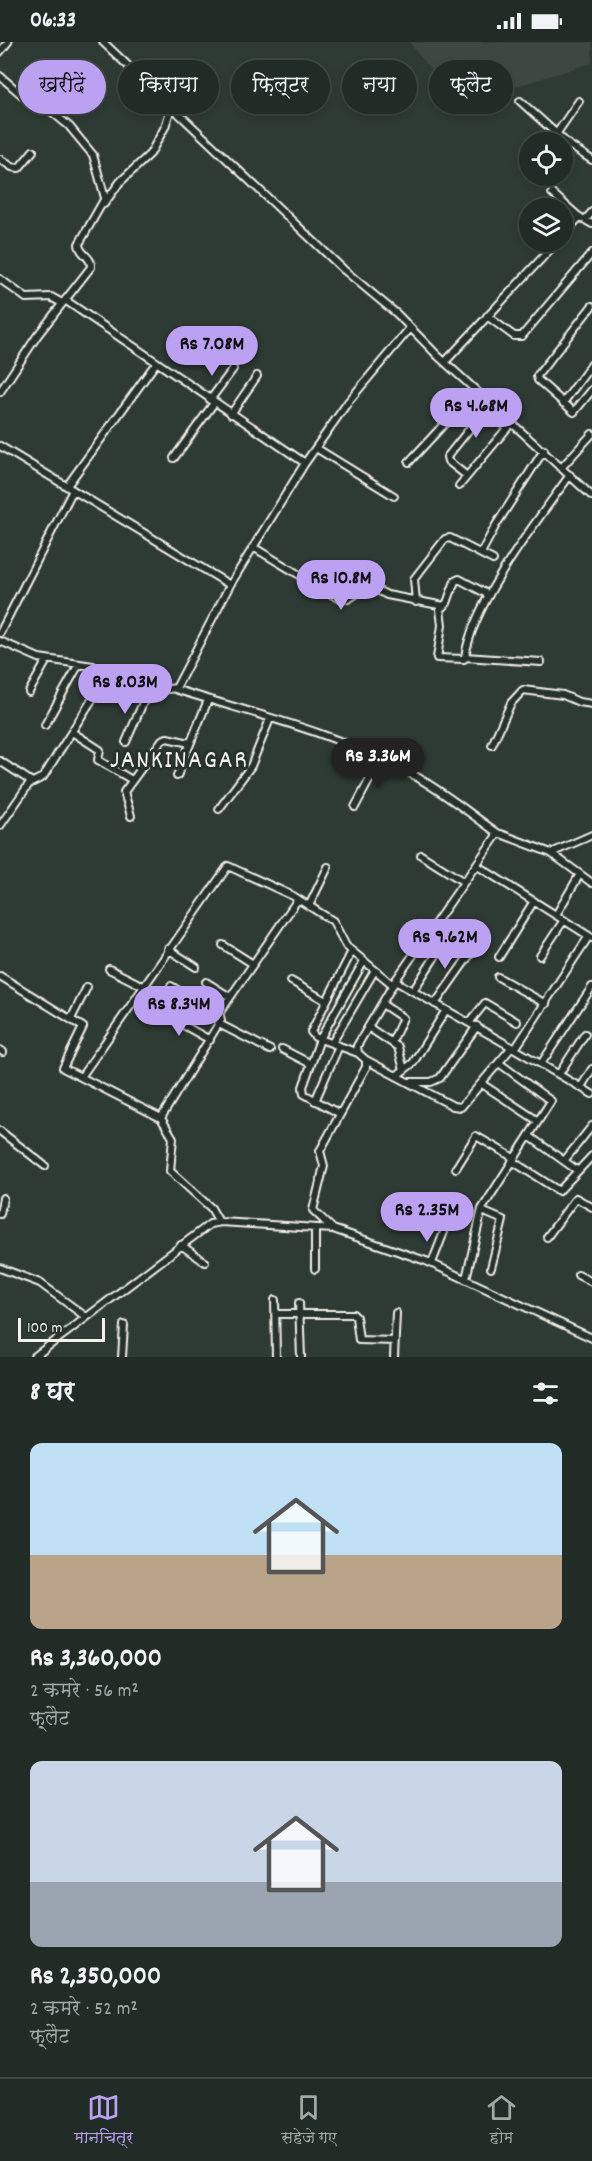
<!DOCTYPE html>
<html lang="hi">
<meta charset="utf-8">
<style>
:root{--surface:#222c27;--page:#2a342f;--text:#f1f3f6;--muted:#a2a7a7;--line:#3f4844;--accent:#bca0f2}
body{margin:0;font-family:Dekko,"Playpen Sans Deva",sans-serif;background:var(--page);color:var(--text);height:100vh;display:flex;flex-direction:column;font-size:22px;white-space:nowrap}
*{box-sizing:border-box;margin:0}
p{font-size:20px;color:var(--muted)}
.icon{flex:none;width:33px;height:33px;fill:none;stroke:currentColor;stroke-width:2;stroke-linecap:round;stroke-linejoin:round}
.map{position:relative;height:1315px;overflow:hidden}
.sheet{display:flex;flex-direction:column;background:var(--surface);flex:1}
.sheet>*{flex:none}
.banner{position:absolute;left:18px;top:18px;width:556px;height:54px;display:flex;gap:12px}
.tools{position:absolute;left:519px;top:90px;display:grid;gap:12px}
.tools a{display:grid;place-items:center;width:54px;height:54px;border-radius:50%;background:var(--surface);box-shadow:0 3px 9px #0003,0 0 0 2px var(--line);font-size:30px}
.scale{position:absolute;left:18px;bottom:15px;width:87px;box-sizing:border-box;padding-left:6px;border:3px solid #f4f1e8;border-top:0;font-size:16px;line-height:21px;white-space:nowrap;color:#f4f1e8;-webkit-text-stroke:4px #26332d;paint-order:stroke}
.price{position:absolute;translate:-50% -51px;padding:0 14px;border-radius:21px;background:var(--accent);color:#111;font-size:20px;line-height:39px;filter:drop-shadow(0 2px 3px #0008)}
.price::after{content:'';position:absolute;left:50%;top:36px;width:18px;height:14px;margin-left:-9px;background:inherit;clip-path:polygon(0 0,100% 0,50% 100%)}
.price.current{background:#222;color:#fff}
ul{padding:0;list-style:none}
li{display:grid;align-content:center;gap:12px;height:318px;padding:0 30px}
li span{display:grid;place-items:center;height:186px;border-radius:12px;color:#555}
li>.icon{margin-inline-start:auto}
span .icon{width:108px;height:108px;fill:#fffc;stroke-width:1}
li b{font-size:26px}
h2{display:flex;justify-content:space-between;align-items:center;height:72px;padding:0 30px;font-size:26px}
.pill{padding:0 21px;border-radius:27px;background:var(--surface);box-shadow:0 3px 9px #0003,0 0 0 2px var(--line);font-size:21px;line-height:54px}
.pill.current{background:var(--accent);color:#111}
.status{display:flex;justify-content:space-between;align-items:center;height:42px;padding:0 30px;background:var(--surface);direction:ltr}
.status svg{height:16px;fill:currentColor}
.dock{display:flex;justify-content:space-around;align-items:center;height:84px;border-top:2px solid var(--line);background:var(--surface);font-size:16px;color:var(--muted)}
.dock a{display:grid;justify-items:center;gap:3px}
.dock .current{color:var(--accent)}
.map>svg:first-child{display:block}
</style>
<div class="status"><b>06:33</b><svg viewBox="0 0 49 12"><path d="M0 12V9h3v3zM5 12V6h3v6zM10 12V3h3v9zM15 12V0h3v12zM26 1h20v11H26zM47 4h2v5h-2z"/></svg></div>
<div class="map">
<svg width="592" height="1315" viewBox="0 0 592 1315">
<rect width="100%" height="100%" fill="#2e3b34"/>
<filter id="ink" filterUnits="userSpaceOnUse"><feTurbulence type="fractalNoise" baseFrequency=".0167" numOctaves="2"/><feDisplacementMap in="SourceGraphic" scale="12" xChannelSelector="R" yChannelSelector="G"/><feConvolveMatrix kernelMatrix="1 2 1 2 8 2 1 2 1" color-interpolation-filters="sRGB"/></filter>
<g filter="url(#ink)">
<path fill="#3c4841" d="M409,0H592V21L457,62Z"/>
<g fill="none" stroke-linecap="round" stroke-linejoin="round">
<defs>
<path id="street" d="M103,0L344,228L397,272L438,314L592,454
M0,10L8,0
M0,34L22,53L41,61L69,84L93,113L105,156L79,202C79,212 92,214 91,225L37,294L0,350
M520,59L569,103L592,118
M557,91L579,59
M0,117L12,125L19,126L33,109
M552,151L578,174L592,182
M104,162L120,140L150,112L165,85L171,66
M586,177L592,170
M562,193L580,175
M0,237L26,256L51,255L62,261
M65,258L305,421
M592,264L537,334L538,338L574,370L592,348
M487,274L514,294H522L592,211
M445,320L557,200
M210,358L233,327
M563,361L592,322
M231,372L257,334
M0,404L230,543
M316,406L394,454
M174,416L214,361
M409,420L460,365H465L479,375
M562,425L592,392
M467,434L448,419L447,415L491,360
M67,444L156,321
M459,444L513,379
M253,505L338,556L348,557L369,544L387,553L444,564
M481,511L496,483L544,408
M416,560L414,537L445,497L450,496L493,518
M0,591L73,448
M0,599L39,616L93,624L134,655L145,656L161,648L176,646L230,543L305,421L348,360L410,286
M464,617L437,616L442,583L440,567L447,561L455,539L459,537L489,553
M541,620L465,615C473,560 537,479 570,433
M175,647C253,672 335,690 408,730C440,747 469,771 499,792
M29,650L47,618
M45,683L79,622
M72,690L100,708L98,718L132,738
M126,700L145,656
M492,703L511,661L523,648L563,653L579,660L592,662
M0,719L32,740
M177,734L208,658
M355,765L380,718
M219,767L251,724L270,677
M131,774L124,750L162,698L167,696L190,701
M0,784L29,742L43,735L107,634
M551,811L592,841
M421,813L464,840
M476,823L589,894
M309,864L328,825
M556,873L580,832
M223,903L253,922
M168,907L196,925
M352,909L311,990L315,995L358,1011
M540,914L564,878
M499,915L534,859
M109,927L143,944
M0,934L83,985L63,1026L161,1076L173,1096L170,1129L211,1166L219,1180
M498,935L546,962
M291,939L326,959
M395,939L497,793L501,792L551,811L592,793
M206,940L230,955
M413,949L449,893
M382,962L403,976L392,1000
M435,962L473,908
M160,970L210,998
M218,973L298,857
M71,977L87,945
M469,981L485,961L517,980
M219,982L270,1008
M368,985L398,1005L404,1028
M332,1001L375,928
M282,1007L311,1022
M515,1007L592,1052
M0,1008L3,1010
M366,1018L453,1064L461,1065L512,1005
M541,1022L592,945
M559,1032L585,992
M396,1034L413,1021L446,968
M81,1035L228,824L293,854L333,879L346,904L393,943
M409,1040H431L440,1036L477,984
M482,1042L538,1079
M581,1045L592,1027
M315,1059L339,1004
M340,1072L304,1052L303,1045L320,997L364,919
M161,1076L221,978L220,974L171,944
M0,1089L45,1124
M529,1094L578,1129
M512,1119L559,1149L592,1114
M564,1119L592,1084
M456,1126L476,1094L514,1116
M482,1169L503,1178L491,1226
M0,1172L3,1156
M333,1187L313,1168L324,1124L320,1109L366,1025V1018L358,1011L357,1004L395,939L515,1007L589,894L592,896
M547,1195L576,1156L592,1165
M181,1203L205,1220
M432,1221L444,1190
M0,1226L40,1241L86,1275
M315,1227V1186
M578,1233L592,1240
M466,1237L482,1167L551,1059L499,1021
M275,1258L276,1315
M299,1261L301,1315
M276,1272H353L356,1275L359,1298L395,1299
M34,1315L210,1182L221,1180L333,1187L426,1219L592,1296
M122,1315L124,1283
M394,1315L396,1271"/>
</defs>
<use href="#street" stroke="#f4f1e8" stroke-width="10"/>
<use href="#street" stroke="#26332d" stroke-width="6"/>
</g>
</g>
<g text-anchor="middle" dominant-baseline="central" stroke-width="6" stroke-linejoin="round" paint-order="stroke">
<g font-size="26" letter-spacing="1.5" fill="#f4f1e8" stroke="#26332d">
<text x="179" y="719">JANKINAGAR</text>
</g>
</g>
</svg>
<div class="tools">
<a><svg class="icon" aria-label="locate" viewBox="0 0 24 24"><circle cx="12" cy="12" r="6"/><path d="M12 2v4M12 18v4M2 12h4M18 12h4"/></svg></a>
<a><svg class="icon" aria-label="layers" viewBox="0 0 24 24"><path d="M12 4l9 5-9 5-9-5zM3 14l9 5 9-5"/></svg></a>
</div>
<div class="scale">100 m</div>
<b class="price" style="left:212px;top:335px">Rs 7.08M</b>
<b class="price" style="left:476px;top:397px">Rs 4.68M</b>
<b class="price" style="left:341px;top:569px">Rs 10.8M</b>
<b class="price" style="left:125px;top:673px">Rs 8.03M</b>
<b class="price current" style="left:378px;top:747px">Rs 3.36M</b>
<b class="price" style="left:445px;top:928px">Rs 9.62M</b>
<b class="price" style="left:179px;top:995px">Rs 8.34M</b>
<b class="price" style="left:427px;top:1201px">Rs 2.35M</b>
<div class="banner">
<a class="pill current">खरीदें</a>
<a class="pill">किराया</a>
<a class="pill">फ़िल्टर</a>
<a class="pill">नया</a>
<a class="pill">फ़्लैट</a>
</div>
</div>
<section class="sheet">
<h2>8 घर<svg class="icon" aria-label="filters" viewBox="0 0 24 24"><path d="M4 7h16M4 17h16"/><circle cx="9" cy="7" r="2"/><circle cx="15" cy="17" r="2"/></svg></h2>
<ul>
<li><span style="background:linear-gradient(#bfe0f5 60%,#b9a48a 0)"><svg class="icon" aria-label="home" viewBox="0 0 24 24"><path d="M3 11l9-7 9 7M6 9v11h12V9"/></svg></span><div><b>Rs 3,360,000</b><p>2 कमरे · 56 m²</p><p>फ़्लैट</p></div></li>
<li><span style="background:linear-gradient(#c9d6e8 65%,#9aa5b1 0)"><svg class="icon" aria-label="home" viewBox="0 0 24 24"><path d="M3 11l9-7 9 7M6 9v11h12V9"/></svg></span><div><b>Rs 2,350,000</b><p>2 कमरे · 52 m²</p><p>फ़्लैट</p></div></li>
</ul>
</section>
<nav class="dock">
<a class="current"><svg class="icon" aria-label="map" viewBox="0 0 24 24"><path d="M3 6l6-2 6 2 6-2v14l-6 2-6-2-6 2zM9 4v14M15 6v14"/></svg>मानचित्र</a>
<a><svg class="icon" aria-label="saved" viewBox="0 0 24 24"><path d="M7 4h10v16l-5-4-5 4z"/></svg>सहेजे गए</a>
<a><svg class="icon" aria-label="home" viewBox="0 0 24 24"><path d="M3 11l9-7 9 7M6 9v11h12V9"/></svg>होम</a>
</nav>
